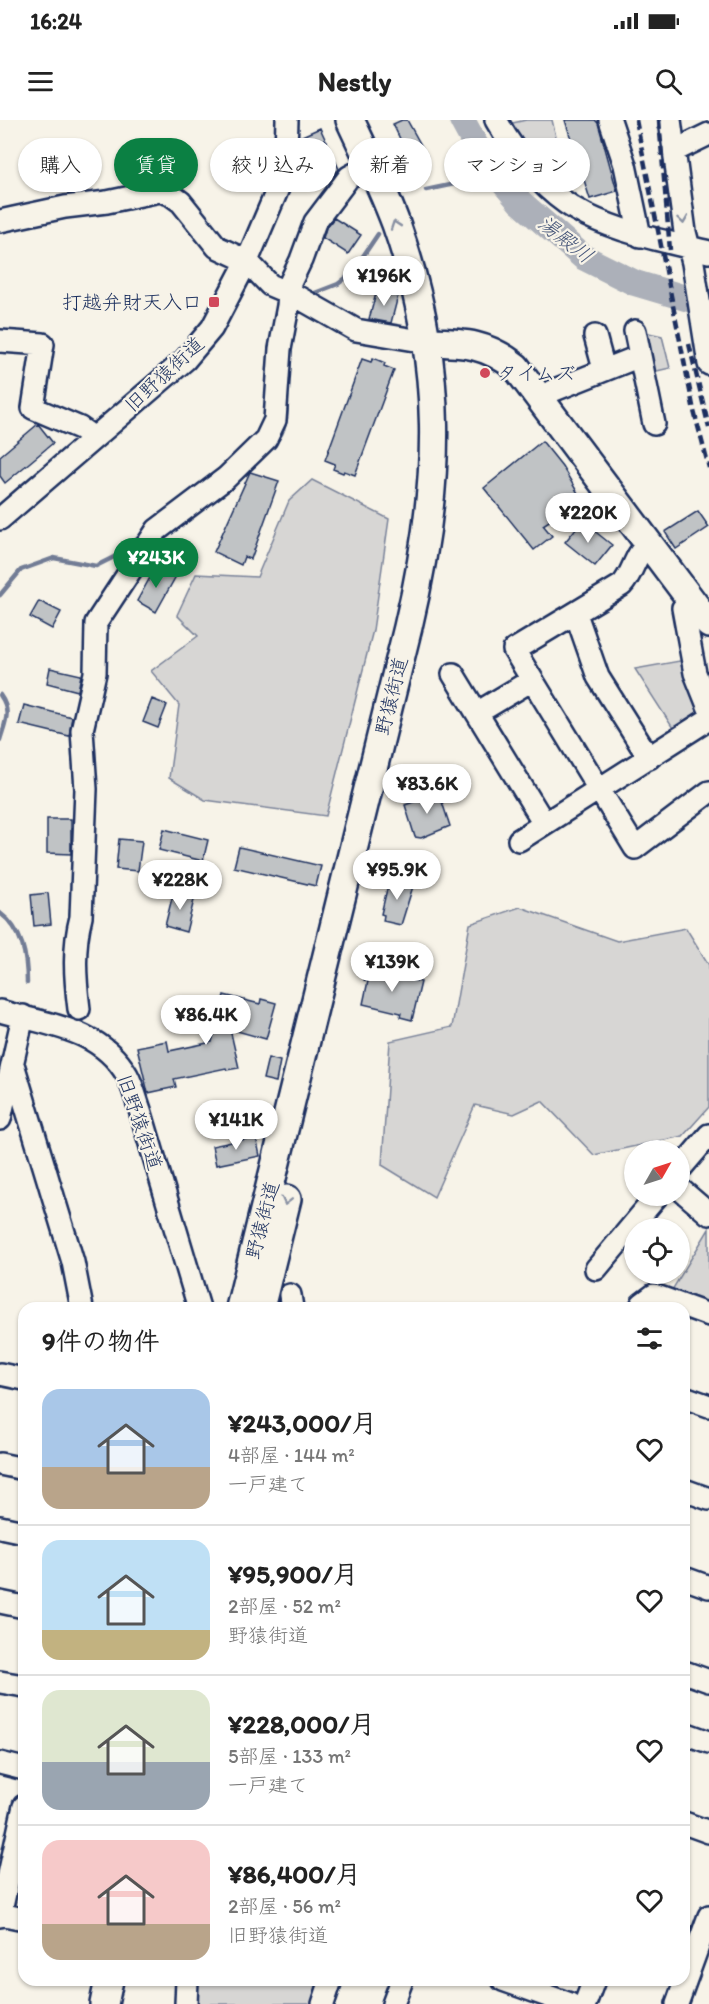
<!DOCTYPE html>
<html lang="ja">
<meta charset="utf-8">
<style>
:root{--surface:#fff;--page:#f2f2f2;--text:#222;--muted:#767676;--line:#e0e0e0;--accent:#0b8043}
body{margin:0;font-family:Itim,"Klee One",sans-serif;background:var(--page);color:var(--text);height:100vh;display:flex;flex-direction:column;font-size:22px;white-space:nowrap}
*{box-sizing:border-box;margin:0}
p{font-size:20px;color:var(--muted)}
.icon{flex:none;width:33px;height:33px;fill:none;stroke:currentColor;stroke-width:2;stroke-linecap:round;stroke-linejoin:round}
.map{position:relative;flex:1;overflow:hidden}
.side{position:absolute;left:18px;top:1182px;width:672px;height:684px;display:flex;flex-direction:column;background:var(--surface);border-radius:18px;box-shadow:0 2px 4px #0004}
.side>*{flex:none}
.top-card{position:absolute;left:18px;top:18px;width:674px;height:54px;display:flex;gap:12px}
.needle{width:39px;rotate:51deg}
.tools{position:absolute;left:624px;top:1020px;display:grid;gap:12px}
.tools a{display:grid;place-items:center;width:66px;height:66px;border-radius:50%;background:var(--surface);box-shadow:0 2px 4px #0004;font-size:30px}
.price{position:absolute;translate:-50% -51px;padding:0 14px;border-radius:21px;background:#fff;color:#222;font-size:20px;line-height:39px;filter:drop-shadow(0 2px 3px #0008)}
.price::after{content:'';position:absolute;left:50%;top:36px;width:18px;height:14px;margin-left:-9px;background:inherit;clip-path:polygon(0 0,100% 0,50% 100%)}
.price.active{background:var(--accent);color:#fff}
ul{padding:0;list-style:none}
li{display:flex;align-items:center;gap:18px;height:150px;padding:0 24px}
li+li{border-top:2px solid var(--line)}
li span{display:grid;place-items:center;flex:none;width:168px;height:120px;border-radius:18px;color:#555}
li>.icon{margin-inline-start:auto}
span .icon{width:72px;height:72px;fill:#fffc;stroke-width:1}
li b{font-size:26px}
h2{display:flex;justify-content:space-between;align-items:center;height:72px;padding:0 24px;font-size:26px}
.chip{padding:0 21px;border-radius:27px;background:var(--surface);box-shadow:0 2px 4px #0004;font-size:21px;line-height:54px}
.chip.active{background:var(--accent);color:#fff}
.status{display:flex;justify-content:space-between;align-items:center;height:42px;padding:0 30px;background:var(--surface);direction:ltr}
.status svg{height:16px;fill:currentColor}
header{display:flex;justify-content:space-between;align-items:center;height:78px;padding:0 24px;background:var(--surface);font-size:27px;font-weight:800}
.map>svg:first-child{display:block}
</style>
<div class="status"><b>16:24</b><svg viewBox="0 0 49 12"><path d="M0 12V9h3v3zM5 12V6h3v6zM10 12V3h3v9zM15 12V0h3v12zM26 1h20v11H26zM47 4h2v5h-2z"/></svg></div>
<header><svg class="icon" aria-label="menu" viewBox="0 0 24 24"><path d="M4 6h16M4 12h16M4 18h16"/></svg>Nestly<svg class="icon" aria-label="search" viewBox="0 0 24 24"><circle cx="10" cy="10" r="6"/><path d="M15 15l6 6"/></svg></header>
<div class="map">
<svg width="709" height="1884" viewBox="0 0 709 1884">
<rect width="100%" height="100%" fill="#f7f3e8"/>
<filter id="ink" filterUnits="userSpaceOnUse"><feTurbulence type="fractalNoise" baseFrequency=".0167" numOctaves="2"/><feDisplacementMap in="SourceGraphic" scale="12" xChannelSelector="R" yChannelSelector="G"/><feConvolveMatrix kernelMatrix="1 2 1 2 8 2 1 2 1" color-interpolation-filters="sRGB"/></filter>
<g filter="url(#ink)">
<path fill="#d7d6d4" stroke="#798299" stroke-width="1.5" d="M526,0H552L565,55L560,66L520,24L508,4Z
M640,211L662,216L670,248L648,253Z
M312,360L389,399L373,510L326,696L205,680L169,658L179,585L151,551L198,516L177,495L196,454L257,457L289,381Z
M685,540L703,592L676,613L635,549Z
M520,787L617,821L686,808L709,845V987L683,1016L594,1035L542,981L514,994L475,985L434,1077L382,1045L390,921L452,907L470,804Z
M709,1109V1184L672,1170Z
M187,1860H331L323,1884H186Z"/>
<g fill="none" stroke-linecap="round" stroke-linejoin="round">
<path stroke="#727c95" stroke-width="4.5" d="M426,70L497,55
M307,176L338,164L351,154L378,114
M274,324C287,310 287,295 287,276
M0,475L21,450L54,438L96,446L122,433L145,412
M0,575C12,592 5,602 0,620
M0,793C23,810 27,836 27,863"/>
<path stroke="#acb0b9" stroke-width="26" d="M462,0L482,37L520,82L583,137L635,163L709,185"/>
</g>
<path fill="#c0c3c5" stroke="#1b2f5e" stroke-width="1.5" d="M402,0H407L427,36L412,44L393,4Z
M565,0H595L598,3L617,71L590,79Z
M320,8L339,49L334,55L320,61L300,17Z
M334,98L361,115L348,134L323,118L326,108Z
M377,170L398,176L391,203L369,199Z
M373,238L385,243L384,246L394,250L355,355L344,351L343,353L333,349L335,344L325,340L362,239L371,242Z
M38,304L53,323L5,363L0,356V336Z
M542,321L562,346L582,380L543,405L552,416L534,430L484,368Z
M250,352L279,361L251,439L244,437L241,445L214,432Z
M698,391L709,407L676,429L665,412Z
M582,401L612,425L595,446L565,422Z
M157,445L176,456L156,492L137,481Z
M39,481L61,492L52,509L30,497Z
M50,548L81,555L78,571L47,563Z
M152,579L167,585L158,608L143,602Z
M24,585L72,597L69,616L19,604Z
M429,673L430,676L439,673L450,706L421,718L415,717L405,685L419,680L418,676Z
M47,699H71V734L47,733Z
M164,709L208,720L203,741L159,730Z
M119,719L142,721L138,751L116,749Z
M239,727L321,746L316,766L234,747Z
M393,758L414,763L401,805L383,801L384,795L381,794L388,765L391,766Z
M174,770L195,776L186,812L165,806Z
M48,773L51,804L34,806L31,775Z
M366,850L421,862L412,900L400,897L401,893L363,884L368,861L364,860Z
M224,875L260,884L261,879L276,883L266,919L230,909L239,948L227,950L226,948L174,959L176,967L148,973L137,927L167,921L169,931L212,922Z
M268,938L280,941L276,962L263,959Z
M256,1017L260,1036L216,1045L212,1026Z"/>
<g fill="none" stroke-linecap="round" stroke-linejoin="round">
<defs>
<path id="minor" d="M496,0C517,37 547,76 586,95C625,114 668,122 709,132
M610,0L625,45L640,116
M670,0L685,112L693,143L709,244
M674,31L709,14
M0,101L65,87L107,82L160,71L170,74L181,82L217,127L247,141L270,165L296,176L356,210L427,222
M635,211L654,304
M595,216L604,249
M0,221L43,224L33,288L80,308L94,318
M542,280L552,271L640,236
M0,399L185,240L212,208L247,141L279,66L286,31L287,0
M648,424C634,435 634,452 622,465L514,530L635,728L709,672
M692,480L683,488L695,553L709,588
M576,494L598,557L649,638
M453,554L544,703
M477,593L532,560
M519,720L709,599
M79,889C75,857 73,828 81,797L86,669L82,610L95,553L96,503L157,410L226,358L266,319L275,300L280,229L288,186L290,163L301,140L315,102L349,57L371,45
M0,891C47,905 100,908 127,955C133,966 136,979 140,990L199,1188
M13,944L73,1142L82,1188
M0,999L23,896
M680,1049L709,1015
M680,1069L709,1094
M596,1149L657,1076
M290,1175L292,1188
M640,1188L642,1184L654,1175L709,1195
M0,1254L24,1259
M684,1277L709,1286
M0,1344L24,1349
M684,1370L709,1379
M0,1407L24,1412
M684,1458L709,1467
M0,1482L24,1487
M684,1552L709,1561
M0,1562L24,1566
M684,1613L709,1622
M0,1643L24,1649
M684,1703L709,1712
M0,1794L24,1799
M0,1796L24,1686
M503,1860L570,1884
M186,1884L187,1860
M323,1884L331,1860
M393,1884L402,1860
M585,1884L594,1860
M677,1884L709,1796"/>
<path id="major" d="M427,222C464,223 486,223 516,247L709,504
M240,1188L408,507C442,364 446,245 396,104C383,69 366,34 350,0
M260,1188L287,1079
M104,1884L109,1860"/>
</defs>
<use href="#minor" stroke="#1b2f5e" stroke-width="26"/>
<use href="#major" stroke="#1b2f5e" stroke-width="32"/>
<use href="#minor" stroke="#f7f3e8" stroke-width="21"/>
<use href="#major" stroke="#f7f3e8" stroke-width="27"/>
<path stroke="#1b2f5e" stroke-width="4.5" stroke-dasharray="9 4.5" stroke-linecap="butt" d="M636,0L694,291L709,348
M659,0L670,130
M689,224L709,308"/>
</g>
<defs><path id="oneway-chevron" d="M-2-3.5L2.5 0L-2 3.5" fill="none" stroke-width="1.6" stroke-linecap="round" stroke-linejoin="round" transform="scale(1.5)"/></defs>
<g stroke="#8991a3">
<use href="#oneway-chevron" transform="translate(683 100) rotate(82)"/>
<use href="#oneway-chevron" transform="translate(395 105) rotate(-109)"/>
<use href="#oneway-chevron" transform="translate(286 1081) rotate(104)"/>
</g>
</g>
<g fill="#d1495b" stroke="#f7f3e8" stroke-width="2">
<rect x="208" y="176" width="12" height="12" rx="3"/>
<circle cx="485" cy="253" r="6"/>
</g>
<g text-anchor="middle" dominant-baseline="central" stroke-width="4.5" stroke-linejoin="round" paint-order="stroke">
<g font-size="20" fill="#1b2f5e" stroke="#f7f3e8" text-anchor="end">
<text x="202" y="182">打越弁財天入口</text>
<text x="497" y="253" text-anchor="start">タイムズ</text>
</g>
<g font-size="20" fill="#1b2f5e" stroke="#f7f3e8">
<text transform="translate(164 254) rotate(-43)">旧野猿街道</text>
<text transform="translate(391 576) rotate(-76)">野猿街道</text>
<text transform="translate(140 1002) rotate(71)">旧野猿街道</text>
<text transform="translate(262 1100) rotate(-75)">野猿街道</text>
</g>
<g font-size="21" font-style="italic" fill="#465679" stroke="#f7f3e8">
<text transform="translate(566 119) rotate(38)">湯殿川</text>
</g>
</g>
</svg>
<div class="tools">
<a><svg class="needle" viewBox="-14 -14 28 28"><path d="M0-13l5 13h-10z" fill="#e53935"/><path d="M0 13l5-13h-10z" fill="#767676"/></svg></a>
<a><svg class="icon" aria-label="locate" viewBox="0 0 24 24"><circle cx="12" cy="12" r="6"/><path d="M12 2v4M12 18v4M2 12h4M18 12h4"/></svg></a>
</div>
<b class="price" style="left:384px;top:187px">¥196K</b>
<b class="price" style="left:588px;top:424px">¥220K</b>
<b class="price active" style="left:156px;top:469px">¥243K</b>
<b class="price" style="left:427px;top:695px">¥83.6K</b>
<b class="price" style="left:397px;top:781px">¥95.9K</b>
<b class="price" style="left:180px;top:791px">¥228K</b>
<b class="price" style="left:392px;top:873px">¥139K</b>
<b class="price" style="left:206px;top:926px">¥86.4K</b>
<b class="price" style="left:236px;top:1031px">¥141K</b>
<div class="top-card">
<a class="chip">購入</a>
<a class="chip active">賃貸</a>
<a class="chip">絞り込み</a>
<a class="chip">新着</a>
<a class="chip">マンション</a>
</div>
<section class="side">
<h2>9件の物件<svg class="icon" aria-label="filters" viewBox="0 0 24 24"><path d="M4 7h16M4 17h16"/><circle cx="9" cy="7" r="2"/><circle cx="15" cy="17" r="2"/></svg></h2>
<ul>
<li><span style="background:linear-gradient(#a9c7e8 65%,#b9a48a 0)"><svg class="icon" aria-label="home" viewBox="0 0 24 24"><path d="M3 11l9-7 9 7M6 9v11h12V9"/></svg></span><div><b>¥243,000/月</b><p>4部屋 · 144 m²</p><p>一戸建て</p></div><svg class="icon" aria-label="heart" viewBox="0 0 24 24"><path d="M12 20l-8-8c-3-5 5-10 8-4 3-6 11-1 8 4z"/></svg></li>
<li><span style="background:linear-gradient(#bfe0f5 75%,#c2b280 0)"><svg class="icon" aria-label="home" viewBox="0 0 24 24"><path d="M3 11l9-7 9 7M6 9v11h12V9"/></svg></span><div><b>¥95,900/月</b><p>2部屋 · 52 m²</p><p>野猿街道</p></div><svg class="icon" aria-label="heart" viewBox="0 0 24 24"><path d="M12 20l-8-8c-3-5 5-10 8-4 3-6 11-1 8 4z"/></svg></li>
<li><span style="background:linear-gradient(#dfe7d0 60%,#9aa5b1 0)"><svg class="icon" aria-label="home" viewBox="0 0 24 24"><path d="M3 11l9-7 9 7M6 9v11h12V9"/></svg></span><div><b>¥228,000/月</b><p>5部屋 · 133 m²</p><p>一戸建て</p></div><svg class="icon" aria-label="heart" viewBox="0 0 24 24"><path d="M12 20l-8-8c-3-5 5-10 8-4 3-6 11-1 8 4z"/></svg></li>
<li><span style="background:linear-gradient(#f6c9c9 70%,#b9a48a 0)"><svg class="icon" aria-label="home" viewBox="0 0 24 24"><path d="M3 11l9-7 9 7M6 9v11h12V9"/></svg></span><div><b>¥86,400/月</b><p>2部屋 · 56 m²</p><p>旧野猿街道</p></div><svg class="icon" aria-label="heart" viewBox="0 0 24 24"><path d="M12 20l-8-8c-3-5 5-10 8-4 3-6 11-1 8 4z"/></svg></li>
</ul>
</section>
</div>
